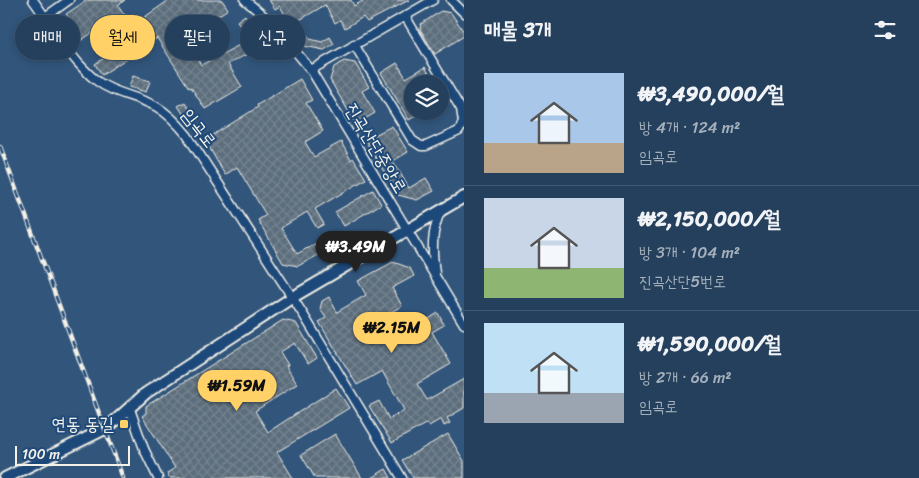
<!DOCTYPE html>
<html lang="ko">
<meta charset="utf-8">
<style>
:root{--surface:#25405c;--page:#314b65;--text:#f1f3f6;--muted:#a3afbb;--line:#425972;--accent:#ffd166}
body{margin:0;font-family:Sriracha,"Poor Story",sans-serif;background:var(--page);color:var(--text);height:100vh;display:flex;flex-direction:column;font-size:19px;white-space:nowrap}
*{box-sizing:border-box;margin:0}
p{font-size:16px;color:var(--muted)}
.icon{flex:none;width:28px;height:28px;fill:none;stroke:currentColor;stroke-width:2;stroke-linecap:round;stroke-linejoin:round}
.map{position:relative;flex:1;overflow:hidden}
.details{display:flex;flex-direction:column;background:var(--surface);width:455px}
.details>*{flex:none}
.top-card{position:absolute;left:15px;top:15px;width:374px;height:45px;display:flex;gap:10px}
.buttons{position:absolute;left:404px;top:75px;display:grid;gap:10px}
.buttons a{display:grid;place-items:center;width:45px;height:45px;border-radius:50%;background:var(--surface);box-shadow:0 2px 8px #0003,0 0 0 1px var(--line);font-size:25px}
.scale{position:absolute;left:15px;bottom:12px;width:115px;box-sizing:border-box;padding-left:5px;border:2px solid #f4f1e8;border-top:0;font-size:14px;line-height:18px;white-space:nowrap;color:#f4f1e8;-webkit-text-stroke:4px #1f4a7a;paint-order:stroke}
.price{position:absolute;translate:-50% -42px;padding:0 11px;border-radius:18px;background:var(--accent);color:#111;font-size:16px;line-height:32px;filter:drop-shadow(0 1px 2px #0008)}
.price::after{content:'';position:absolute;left:50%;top:30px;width:15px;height:11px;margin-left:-8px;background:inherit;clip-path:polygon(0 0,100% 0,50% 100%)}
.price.on{background:#222;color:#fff}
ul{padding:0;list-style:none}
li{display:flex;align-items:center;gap:15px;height:125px;padding:0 20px}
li+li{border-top:1px solid var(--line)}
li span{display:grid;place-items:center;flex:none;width:140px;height:100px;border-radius:0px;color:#555}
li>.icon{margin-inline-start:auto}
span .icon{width:60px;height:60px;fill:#fffc;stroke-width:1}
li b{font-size:21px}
h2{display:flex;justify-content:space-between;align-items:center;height:60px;padding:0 20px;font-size:21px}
.pill{padding:0 18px;border-radius:22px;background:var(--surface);box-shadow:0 2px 8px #0003,0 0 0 1px var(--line);font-size:18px;line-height:45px}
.pill.on{background:var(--accent);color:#111}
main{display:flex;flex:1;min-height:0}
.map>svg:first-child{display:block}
</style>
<main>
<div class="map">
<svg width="464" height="478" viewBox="0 0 464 478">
<defs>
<pattern id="building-cross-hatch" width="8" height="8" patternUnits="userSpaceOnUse" patternTransform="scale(1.25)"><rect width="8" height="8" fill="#5c6e7d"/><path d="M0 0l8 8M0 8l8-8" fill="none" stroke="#74838f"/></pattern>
</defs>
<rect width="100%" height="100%" fill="#31557b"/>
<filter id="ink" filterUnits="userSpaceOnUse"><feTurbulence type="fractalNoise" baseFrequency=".02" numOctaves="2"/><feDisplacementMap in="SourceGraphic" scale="10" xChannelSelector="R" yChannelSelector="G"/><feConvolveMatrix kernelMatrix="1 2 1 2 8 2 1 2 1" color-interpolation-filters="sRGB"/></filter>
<g filter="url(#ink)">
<path fill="url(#building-cross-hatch)" stroke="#f4f1e8" d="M87,0H125L118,5L132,26L169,0H222L228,9L198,29L207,43L193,52L201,65L251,39L237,21L245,15L265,45L228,64L242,87L205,109L191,87L189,88L157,38L102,75L95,64L107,56L92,33L73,46L61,29L72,22L66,14Z
M269,0H351L354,6L364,0H409L367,22L363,17L345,28L340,20L335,23L325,5L291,25L280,6L275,9Z
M441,11L451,13L464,32V36L435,54L420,29L421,24Z
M305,32L310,39L322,42L330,37L334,44L324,50L304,46L298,36Z
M344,61L355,63L369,87L362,91L375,113L356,124L330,80L334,67Z
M397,63L406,78L425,67L435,84H412V111H424L409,120L381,73Z
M133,76L150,81L146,92L129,87Z
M300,79L312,100L306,103L323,131L305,142L314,157L341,142L351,160L353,158L366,179L315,209L324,224L317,228L307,212L281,228L297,254L318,242L324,252L298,266L283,263L258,220L266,215L237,167L225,175L205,140L258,107L257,105Z
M185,102L192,114L186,118L178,106Z
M392,126L408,152L393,161L409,188L426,178L434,191L417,200L398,195L365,140Z
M373,190L381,204L344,226L335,212Z
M393,262L410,268L414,276L392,288L402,306L378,319L392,343L428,323L427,320L438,313L444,325L432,332L451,364L417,384L427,400L464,379V408L447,418L450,423L444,426L441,419L429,426L427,423L392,443L369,406L379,401L389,419L404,410L382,371L357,385L319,322L326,318L320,309L322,301L329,297L337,312L366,295L358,281Z
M283,320L296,323L317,358L308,364L295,343L280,352L288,365L286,366L297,384L255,411L268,432L336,388L349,408L277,452L293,478H169L167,473L175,468L142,416L146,413V406Z
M335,434L362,478H315L301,455Z
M448,434L464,461V478H413L402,460Z
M386,469L391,478H371Z"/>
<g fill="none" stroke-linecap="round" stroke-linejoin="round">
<defs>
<path id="minor" d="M33,0C53,27 70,60 97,81C114,94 138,96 157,107C169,114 178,124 187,135L303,314L402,478
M245,0L272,23L311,70L464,324
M451,0L464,13
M45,17L69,0
M354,44L412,140L421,146H426L459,131L463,122L461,109L405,16
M311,70L433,0
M435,273C432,252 431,230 441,211
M130,409L144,449L158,478"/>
<path id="major" d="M5,478L107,428L146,393L293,297L464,197"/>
</defs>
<use href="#minor" stroke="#f4f1e8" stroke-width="11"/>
<use href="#major" stroke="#f4f1e8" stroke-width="14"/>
<use href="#minor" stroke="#1f4a7a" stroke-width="8"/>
<use href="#major" stroke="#1f4a7a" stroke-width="10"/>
<defs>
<path id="rail" d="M0,146L123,478"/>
</defs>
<use href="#rail" stroke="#f4f1e8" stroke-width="4.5"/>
<use href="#rail" stroke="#1f4a7a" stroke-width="2.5" stroke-dasharray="8" stroke-linecap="butt"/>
</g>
</g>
<rect fill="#ffd166" stroke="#1f4a7a" stroke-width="2" x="119" y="419" width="10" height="10" rx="2.5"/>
<g text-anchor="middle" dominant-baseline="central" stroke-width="4" stroke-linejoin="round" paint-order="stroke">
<g font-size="18" fill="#f4f1e8" stroke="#1f4a7a">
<text transform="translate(199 128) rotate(52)">임곡로</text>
<text transform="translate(376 148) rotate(59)">진곡산단중앙로</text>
</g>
<g font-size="18" fill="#f4f1e8" stroke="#1f4a7a" text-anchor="end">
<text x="114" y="424">연동 동길</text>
</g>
</g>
</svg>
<div class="buttons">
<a><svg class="icon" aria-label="layers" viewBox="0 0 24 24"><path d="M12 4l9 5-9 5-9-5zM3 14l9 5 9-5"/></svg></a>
</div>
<div class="scale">100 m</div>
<b class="price on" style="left:356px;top:273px">₩3.49M</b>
<b class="price" style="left:392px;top:354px">₩2.15M</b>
<b class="price" style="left:237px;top:412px">₩1.59M</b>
<div class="top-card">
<a class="pill">매매</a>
<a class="pill on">월세</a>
<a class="pill">필터</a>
<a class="pill">신규</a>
</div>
</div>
<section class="details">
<h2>매물 3개<svg class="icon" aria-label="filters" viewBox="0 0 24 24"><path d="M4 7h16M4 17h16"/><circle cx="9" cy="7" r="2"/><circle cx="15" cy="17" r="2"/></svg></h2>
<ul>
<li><span style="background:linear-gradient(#a9c7e8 70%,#b9a48a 0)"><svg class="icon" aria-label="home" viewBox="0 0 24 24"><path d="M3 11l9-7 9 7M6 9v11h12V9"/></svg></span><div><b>₩3,490,000/월</b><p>방 4개 · 124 m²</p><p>임곡로</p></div></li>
<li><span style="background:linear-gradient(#c9d6e8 70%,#8fb573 0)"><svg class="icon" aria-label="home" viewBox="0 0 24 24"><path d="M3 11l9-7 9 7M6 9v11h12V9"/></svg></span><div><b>₩2,150,000/월</b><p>방 3개 · 104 m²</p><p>진곡산단5번로</p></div></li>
<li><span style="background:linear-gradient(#bfe0f5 70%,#9aa5b1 0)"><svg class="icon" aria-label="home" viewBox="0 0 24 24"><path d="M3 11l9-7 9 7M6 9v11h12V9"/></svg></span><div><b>₩1,590,000/월</b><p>방 2개 · 66 m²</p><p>임곡로</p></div></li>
</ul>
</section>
</main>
